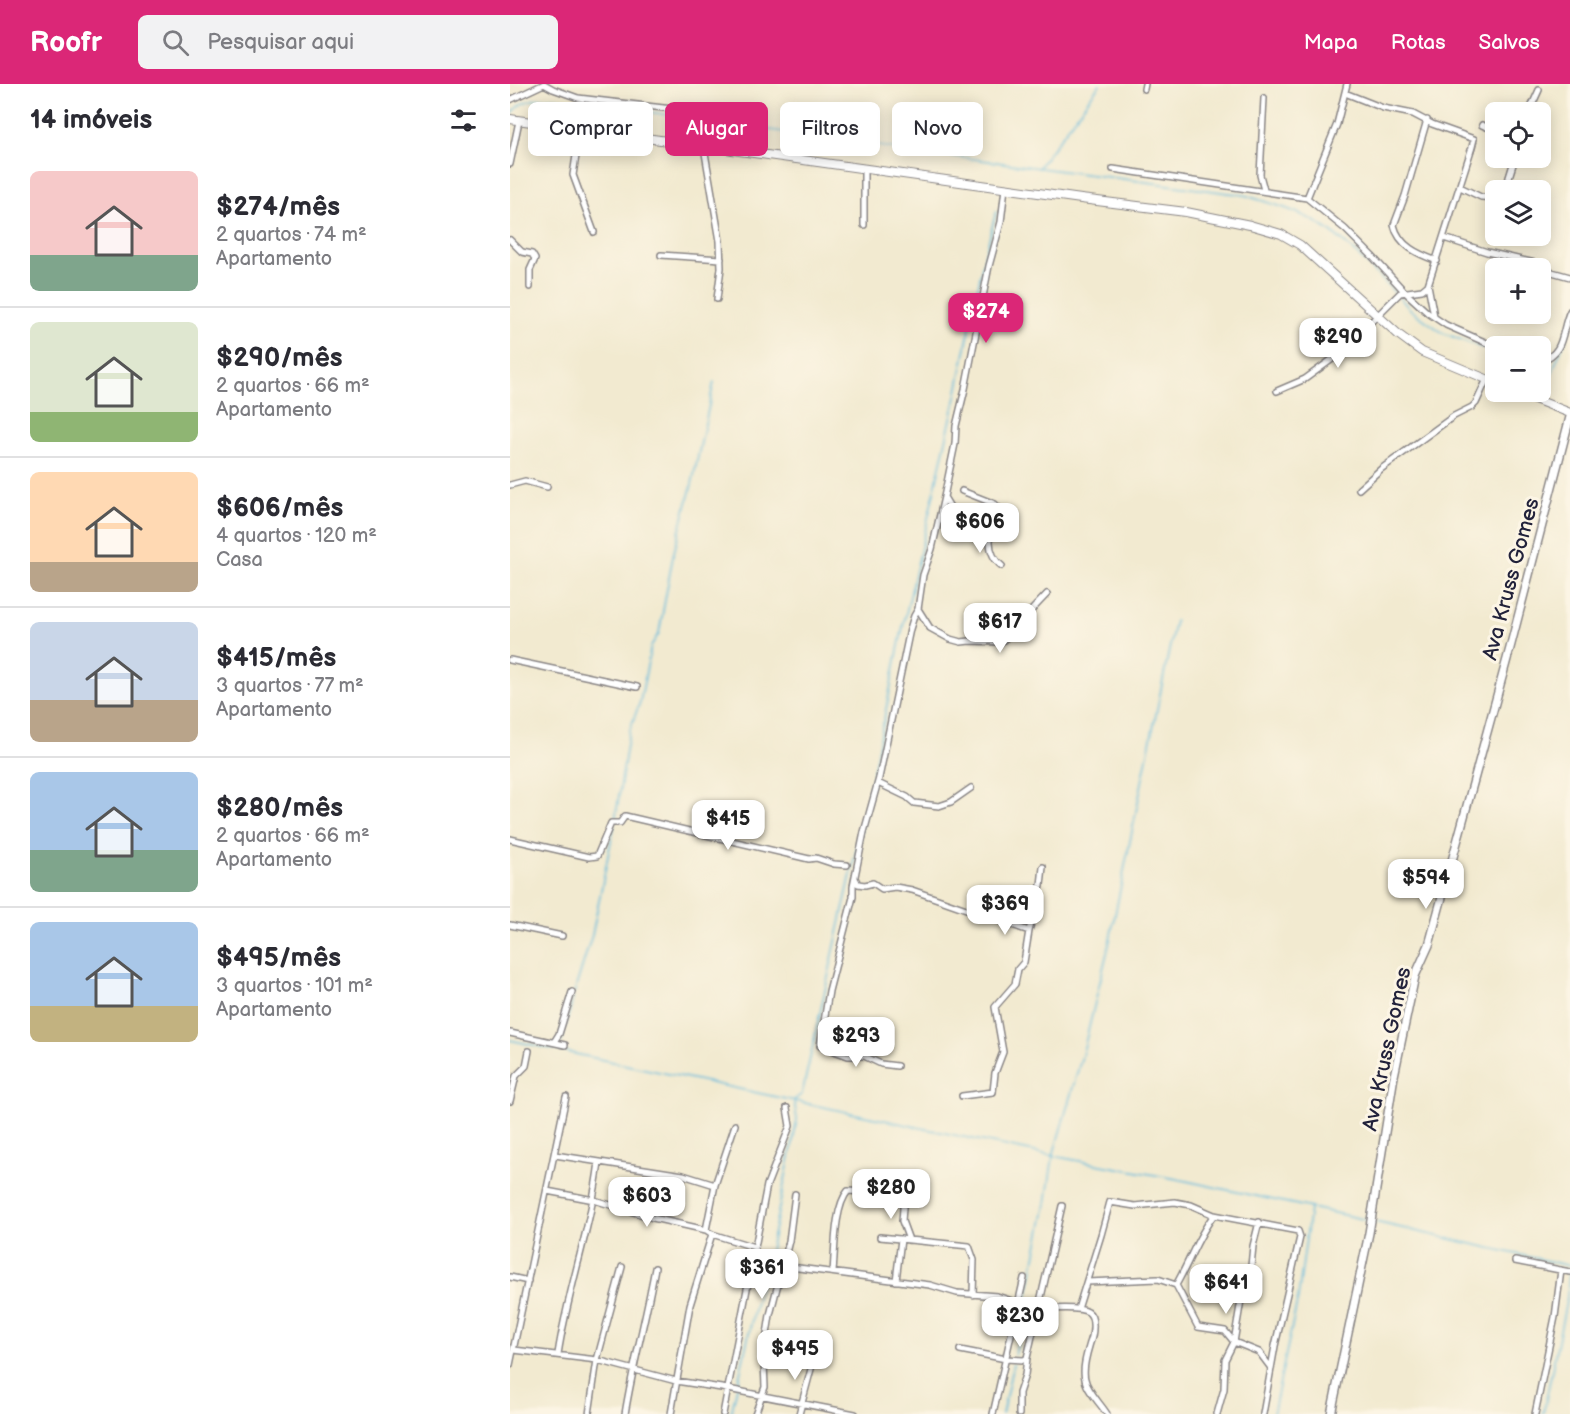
<!DOCTYPE html>
<html lang="pt">
<meta charset="utf-8">
<style>
:root{--surface:#fff;--page:#f2f2f3;--text:#2b2b33;--muted:#7c7c81;--line:#e1e1e2;--accent:#db2777}
body{margin:0;font-family:"Balsamiq Sans",sans-serif;background:var(--page);color:var(--text);height:100vh;display:flex;flex-direction:column;font-size:22px;white-space:nowrap}
*{box-sizing:border-box;margin:0}
p{font-size:20px;color:var(--muted)}
.icon{flex:none;width:33px;height:33px;fill:none;stroke:currentColor;stroke-width:2;stroke-linecap:round;stroke-linejoin:round}
.map{position:relative;flex:1;overflow:hidden}
.side{display:flex;flex-direction:column;background:var(--surface);width:510px}
.side>*{flex:none}
.banner{position:absolute;left:18px;top:18px;width:570px;height:54px;display:flex;gap:12px}
.buttons{position:absolute;left:975px;top:18px;display:grid;gap:12px}
.buttons a{display:grid;place-items:center;width:66px;height:66px;border-radius:9px;background:var(--surface);box-shadow:0 3px 15px #0003;font-size:30px}
.price{position:absolute;translate:-50% -51px;padding:0 14px;border-radius:12px;background:#fff;color:#222;font-size:20px;line-height:39px;filter:drop-shadow(0 2px 3px #0008)}
.price::after{content:'';position:absolute;left:50%;top:36px;width:18px;height:14px;margin-left:-9px;background:inherit;clip-path:polygon(0 0,100% 0,50% 100%)}
.price.selected{background:var(--accent);color:#fff}
ul{padding:0;list-style:none}
li{display:flex;align-items:center;gap:18px;height:150px;padding:0 30px}
li+li{border-top:2px solid var(--line)}
li span{display:grid;place-items:center;flex:none;width:168px;height:120px;border-radius:9px;color:#555}
li>.icon{margin-inline-start:auto}
span .icon{width:72px;height:72px;fill:#fffc;stroke-width:1}
li b{font-size:26px}
h2{display:flex;justify-content:space-between;align-items:center;height:72px;padding:0 30px;font-size:26px}
.chip{padding:0 21px;border-radius:9px;background:var(--surface);box-shadow:0 3px 15px #0003;font-size:21px;line-height:54px}
.chip.selected{background:var(--accent);color:#fff}
header{display:flex;align-items:center;gap:36px;box-sizing:border-box;height:84px;padding:0 30px;background:var(--accent);color:#fff}
header strong{font-size:28px}
nav{display:flex;gap:33px;margin-inline-start:auto;font-size:21px}
.search{width:420px;height:54px;background:var(--page);display:flex;align-items:center;gap:15px;box-sizing:border-box;padding:0 21px;border-radius:9px;color:var(--muted);font-size:22px}
main{display:flex;flex:1;min-height:0}
.map>svg:first-child{display:block}
</style>
<header>
<strong>Roofr</strong>
<div class="search"><svg class="icon" aria-label="search" viewBox="0 0 24 24"><circle cx="10" cy="10" r="6"/><path d="M15 15l6 6"/></svg>Pesquisar aqui</div>
<nav><a>Mapa</a><a>Rotas</a><a>Salvos</a></nav>
</header>
<main>
<section class="side">
<h2>14 imóveis<svg class="icon" aria-label="filters" viewBox="0 0 24 24"><path d="M4 7h16M4 17h16"/><circle cx="9" cy="7" r="2"/><circle cx="15" cy="17" r="2"/></svg></h2>
<ul>
<li><span style="background:linear-gradient(#f6c9c9 70%,#7fa58c 0)"><svg class="icon" aria-label="home" viewBox="0 0 24 24"><path d="M3 11l9-7 9 7M6 9v11h12V9"/></svg></span><div><b>$274/mês</b><p>2 quartos · 74 m²</p><p>Apartamento</p></div></li>
<li><span style="background:linear-gradient(#dfe7d0 75%,#8fb573 0)"><svg class="icon" aria-label="home" viewBox="0 0 24 24"><path d="M3 11l9-7 9 7M6 9v11h12V9"/></svg></span><div><b>$290/mês</b><p>2 quartos · 66 m²</p><p>Apartamento</p></div></li>
<li><span style="background:linear-gradient(#ffd9b3 75%,#b9a48a 0)"><svg class="icon" aria-label="home" viewBox="0 0 24 24"><path d="M3 11l9-7 9 7M6 9v11h12V9"/></svg></span><div><b>$606/mês</b><p>4 quartos · 120 m²</p><p>Casa</p></div></li>
<li><span style="background:linear-gradient(#c9d6e8 65%,#b9a48a 0)"><svg class="icon" aria-label="home" viewBox="0 0 24 24"><path d="M3 11l9-7 9 7M6 9v11h12V9"/></svg></span><div><b>$415/mês</b><p>3 quartos · 77 m²</p><p>Apartamento</p></div></li>
<li><span style="background:linear-gradient(#a9c7e8 65%,#7fa58c 0)"><svg class="icon" aria-label="home" viewBox="0 0 24 24"><path d="M3 11l9-7 9 7M6 9v11h12V9"/></svg></span><div><b>$280/mês</b><p>2 quartos · 66 m²</p><p>Apartamento</p></div></li>
<li><span style="background:linear-gradient(#a9c7e8 70%,#c2b280 0)"><svg class="icon" aria-label="home" viewBox="0 0 24 24"><path d="M3 11l9-7 9 7M6 9v11h12V9"/></svg></span><div><b>$495/mês</b><p>3 quartos · 101 m²</p><p>Apartamento</p></div></li>
</ul>
</section>
<div class="map">
<svg width="1060" height="1330" viewBox="0 0 1060 1330">
<rect width="100%" height="100%" fill="#fcf5e5"/>
<filter id="ink" filterUnits="userSpaceOnUse"><feTurbulence type="fractalNoise" baseFrequency=".0167" numOctaves="2"/><feDisplacementMap in="SourceGraphic" scale="12" xChannelSelector="R" yChannelSelector="G"/><feConvolveMatrix kernelMatrix="1 2 1 2 8 2 1 2 1" color-interpolation-filters="sRGB"/></filter>
<filter id="wash" filterUnits="userSpaceOnUse"><feTurbulence type="fractalNoise" baseFrequency=".008" numOctaves="4" result="noise"/><feDisplacementMap in="SourceGraphic" scale="24" xChannelSelector="R" yChannelSelector="G"/><feGaussianBlur stdDeviation="1.35" result="paint"/><feColorMatrix in="noise" values="0 0 0 0 0 0 0 0 0 0 0 0 0 0 0 0 0 1.4 0 .05"/><feComposite in="paint" operator="in"/></filter>
<g filter="url(#wash)">
<rect width="100%" height="100%" fill="#f2ead0"/>
<g fill="none" stroke-linecap="round" stroke-linejoin="round">
<path stroke="#5eb9dc" stroke-width="1.5" d="M1,32C8,15 29,14 45,14L396,66L734,111C759,119 787,126 809,140C837,157 863,186 886,210
M528,84L590,0
M889,213L901,226L933,249L986,269
M1030,287L1041,291L1060,243
M105,737L119,648L130,618L141,562L149,549L163,472L182,400L204,298
M64,909L82,851L104,742
M0,956L543,1072L667,1095L857,1136
M51,959L63,914
M865,1138L1060,1182
M258,1175L282,1063L287,1035L284,1016L292,1010L356,723L392,547L446,313L472,183L486,128
M505,1271L536,1120L543,1072L572,972L598,865L665,537
M221,1330L247,1213L256,1179
M492,1330L503,1280
M763,1330L788,1214L800,1125
M1033,1330L1057,1213L1059,1190"/>
</g>
</g>
<g filter="url(#ink)">
<g fill="none" stroke-linecap="round" stroke-linejoin="round">
<defs>
<path id="minor" d="M634,5L635,0
M0,16L34,0L43,5L68,14L239,34
M1019,28L1029,6
M917,36L895,112L884,141C889,162 908,170 927,177
M972,41L986,47
M70,46L63,91L84,148
M194,63L210,157L211,184L207,215
M0,80L9,37
M354,84V141
M603,85L797,114L835,145L862,172L895,208L918,229L936,241L986,263
M950,103L971,113L986,114
M754,106L750,91L754,14
M995,106L1005,74
M797,114L827,40L837,0
M934,154L977,168L1034,181L1042,188L1060,193
M0,156L12,168L22,170L25,175L20,186V203
M151,171L211,175
M918,201L924,232
M1030,277C1056,270 1051,245 1060,227
M767,307L795,295L828,271L890,209L912,206L918,201L962,63L964,55L922,40L903,30L873,24L835,9
M0,401L15,397L37,403
M849,405L871,385L944,332L962,323L966,319L977,295
M452,407L485,420L487,422C482,442 472,467 492,482
M434,413L446,433
M430,431C442,429 465,441 480,444
M408,525L420,544L440,555L451,558L460,557L491,558L511,542L517,531L537,510
M0,576L127,603
M368,699L397,713L404,719L429,722L441,718L461,704
M0,755L79,773L87,772L101,739H110L115,732L299,775L306,774L324,780L337,781
M345,794L348,800L355,801L363,799L372,805L385,803L402,806L519,847L531,801L533,783
M0,841L52,852
M0,949L55,961
M44,958L49,950L62,908
M387,982L371,980L354,972H338L310,962L319,907L343,813V802L354,748L369,694L400,545L404,532L408,525L413,491L422,465L434,413L445,360L446,342L455,305L479,182L491,138L495,104
M452,1012L483,1008L485,989L493,968L485,923L505,900L508,885L514,878L519,847
M0,1017L6,992L16,982L19,967
M45,1071L173,1091L205,1101
M37,1107L84,1116L143,1134L196,1146L202,1150L244,1163
M394,1111L392,1137L399,1156
M196,1146L205,1101L225,1041
M370,1153L459,1162L464,1176L463,1211
M243,1171L259,1179L273,1182L420,1201L447,1209L487,1212L508,1219
M1005,1177L1060,1188
M323,1188C325,1167 324,1123 338,1107L416,1112
M0,1193L18,1197
M386,1197L391,1155
M577,1198L648,1195L666,1201C680,1177 687,1153 704,1131L788,1147L790,1153L765,1262L753,1330
M666,1201L688,1243L715,1247L724,1258L749,1268L761,1284
M568,1225L591,1151L600,1118L625,1122L665,1118L681,1121L704,1131
M527,1226C539,1225 569,1222 578,1228C586,1233 583,1252 580,1259C577,1269 572,1284 575,1295C577,1307 591,1320 597,1330
M4,1266L87,1276L166,1297L218,1305L345,1330
M450,1266L496,1275L514,1276L517,1274L552,1122
M48,1270C58,1205 81,1143 89,1078
M0,1281L56,1013
M79,1330L87,1276L112,1183
M115,1330C123,1281 136,1233 145,1184
M161,1330L180,1221L202,1150
M213,1330L257,1101L280,1042L277,1024
M245,1330L255,1303L254,1278L256,1257L260,1231L279,1157L285,1110
M289,1330L305,1270
M483,1330L514,1194
M509,1330V1309L515,1291L517,1274
M707,1330L714,1305L715,1276L724,1258L731,1216L740,1192L743,1162L749,1138
M1025,1330L1045,1233L1051,1186"/>
<path id="tertiary" d="M821,1330L859,1149L884,992L905,892L919,861L1000,564L1060,333"/>
<path id="secondary" d="M0,35L571,115L676,128L740,141L771,150L790,161L889,251L912,268L986,299
M1007,308L1060,329"/>
</defs>
<use href="#minor" stroke="#8a8686" stroke-width="8"/>
<use href="#tertiary" stroke="#8a8686" stroke-width="10"/>
<use href="#secondary" stroke="#8a8686" stroke-width="10"/>
<use href="#minor" stroke="#fff" stroke-width="5"/>
<use href="#tertiary" stroke="#fff" stroke-width="7"/>
<use href="#secondary" stroke="#fff" stroke-width="8"/>
</g>
</g>
<g text-anchor="middle" dominant-baseline="central" stroke-width="6" stroke-linejoin="round" paint-order="stroke">
<g font-size="21" fill="#22223b" stroke="#fcf5e5">
<text transform="translate(1001 495) rotate(-75)">Ava Kruss Gomes</text>
<text transform="translate(877 965) rotate(-78)">Ava Kruss Gomes</text>
</g>
</g>
</svg>
<div class="buttons">
<a><svg class="icon" aria-label="locate" viewBox="0 0 24 24"><circle cx="12" cy="12" r="6"/><path d="M12 2v4M12 18v4M2 12h4M18 12h4"/></svg></a>
<a><svg class="icon" aria-label="layers" viewBox="0 0 24 24"><path d="M12 4l9 5-9 5-9-5zM3 14l9 5 9-5"/></svg></a>
<a>+</a>
<a>−</a>
</div>
<b class="price selected" style="left:476px;top:260px">$274</b>
<b class="price" style="left:828px;top:285px">$290</b>
<b class="price" style="left:470px;top:470px">$606</b>
<b class="price" style="left:490px;top:570px">$617</b>
<b class="price" style="left:218px;top:767px">$415</b>
<b class="price" style="left:916px;top:826px">$594</b>
<b class="price" style="left:495px;top:852px">$369</b>
<b class="price" style="left:346px;top:984px">$293</b>
<b class="price" style="left:381px;top:1136px">$280</b>
<b class="price" style="left:137px;top:1144px">$603</b>
<b class="price" style="left:252px;top:1216px">$361</b>
<b class="price" style="left:716px;top:1231px">$641</b>
<b class="price" style="left:510px;top:1264px">$230</b>
<b class="price" style="left:285px;top:1297px">$495</b>
<div class="banner">
<a class="chip">Comprar</a>
<a class="chip selected">Alugar</a>
<a class="chip">Filtros</a>
<a class="chip">Novo</a>
</div>
</div>
</main>
